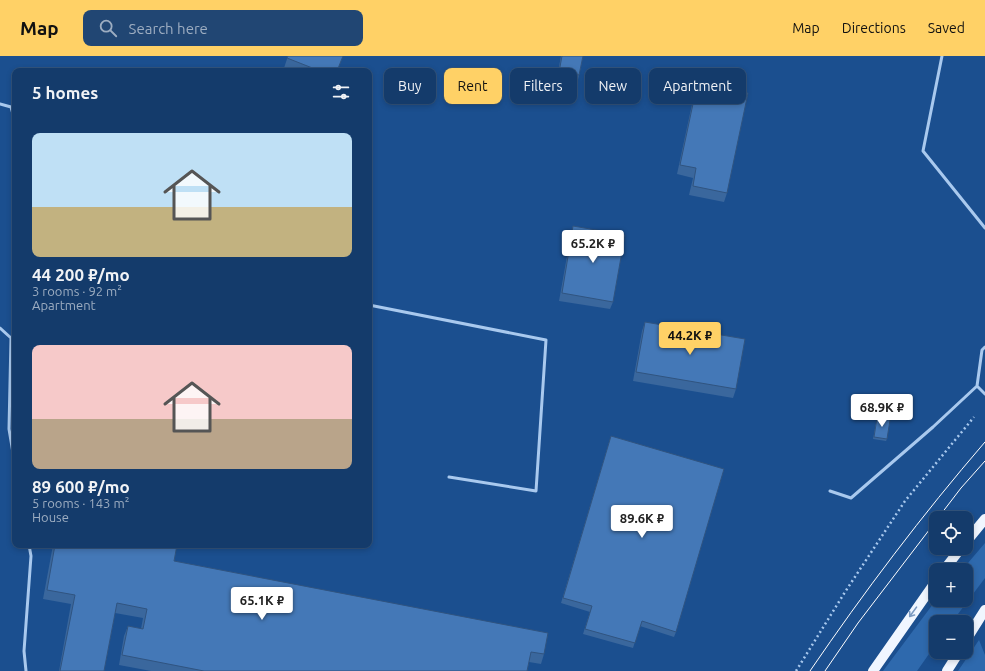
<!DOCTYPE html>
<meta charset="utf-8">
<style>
:root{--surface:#143b6b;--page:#214673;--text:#f1f3f6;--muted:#9dadc1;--line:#33557e;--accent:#ffd166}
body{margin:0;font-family:Ubuntu,sans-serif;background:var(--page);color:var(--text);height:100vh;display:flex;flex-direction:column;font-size:15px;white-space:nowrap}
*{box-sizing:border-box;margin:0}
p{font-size:13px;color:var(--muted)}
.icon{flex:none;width:22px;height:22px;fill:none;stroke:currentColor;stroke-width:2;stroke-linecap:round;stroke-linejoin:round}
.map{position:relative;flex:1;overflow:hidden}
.details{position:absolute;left:12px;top:12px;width:360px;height:480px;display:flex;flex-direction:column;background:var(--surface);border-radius:8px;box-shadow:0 2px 6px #0003,0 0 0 1px var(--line)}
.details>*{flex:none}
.guide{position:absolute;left:384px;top:12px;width:380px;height:36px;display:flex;gap:8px}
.fabs{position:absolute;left:929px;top:455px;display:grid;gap:8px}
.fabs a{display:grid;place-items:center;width:44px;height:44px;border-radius:8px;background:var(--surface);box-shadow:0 2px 6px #0003,0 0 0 1px var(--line);font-size:20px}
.price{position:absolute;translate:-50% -34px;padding:0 9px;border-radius:4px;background:#fff;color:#222;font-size:13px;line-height:26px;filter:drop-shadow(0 1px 2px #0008)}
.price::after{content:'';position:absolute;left:50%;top:24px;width:12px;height:9px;margin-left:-6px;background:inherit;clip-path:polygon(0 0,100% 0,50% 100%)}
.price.current{background:var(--accent);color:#111}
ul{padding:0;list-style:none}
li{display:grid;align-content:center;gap:8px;height:212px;padding:0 20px}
li span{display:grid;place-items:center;height:124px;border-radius:8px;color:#555}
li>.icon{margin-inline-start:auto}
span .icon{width:72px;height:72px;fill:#fffc;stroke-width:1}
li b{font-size:17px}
h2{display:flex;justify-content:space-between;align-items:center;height:48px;padding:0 20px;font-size:17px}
.tag{padding:0 14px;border-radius:8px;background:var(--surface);box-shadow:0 2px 6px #0003,0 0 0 1px var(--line);font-size:14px;line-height:36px}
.tag.current{background:var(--accent);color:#111}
header{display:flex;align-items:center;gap:24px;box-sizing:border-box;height:56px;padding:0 20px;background:var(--accent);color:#111}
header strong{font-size:19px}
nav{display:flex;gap:22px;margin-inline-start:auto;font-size:14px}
.search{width:280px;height:36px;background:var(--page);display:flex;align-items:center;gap:10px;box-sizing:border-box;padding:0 14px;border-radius:8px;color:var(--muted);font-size:15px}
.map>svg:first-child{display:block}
</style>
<header>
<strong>Map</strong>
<div class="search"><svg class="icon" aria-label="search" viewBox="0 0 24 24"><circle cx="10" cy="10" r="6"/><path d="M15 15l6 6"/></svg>Search here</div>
<nav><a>Map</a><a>Directions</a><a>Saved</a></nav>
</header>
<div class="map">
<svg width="985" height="615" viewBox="0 0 985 615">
<rect width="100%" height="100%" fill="#1b4f8f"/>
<path fill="#2e69ad" d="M985,487V522L952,566H936V588L917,615H883L936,544H966V514H962Z
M979,584L985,599V615H958Z"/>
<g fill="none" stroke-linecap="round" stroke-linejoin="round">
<path stroke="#a9c9ee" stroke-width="2.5" stroke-dasharray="2 3" stroke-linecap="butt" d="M796,615L845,536L905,445L974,361"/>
<path stroke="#a9c9ee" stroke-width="3" d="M942,0L923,95L985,172
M0,48L11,51L15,65
M369,249L546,284L536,435L449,421
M0,272L11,282L9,373L15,409
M985,291L982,294L977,330L985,338
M830,435L851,442L933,371L977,330
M26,615L24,595L31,500L29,489"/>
<path stroke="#f0f6ff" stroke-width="10" d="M966,486L985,463
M944,514L961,492
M966,584L985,554
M873,615L936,525
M947,615L959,596"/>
<path stroke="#fff" stroke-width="1" d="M938,462L961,432L985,405
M810,615C864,536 922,459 985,386
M825,615L858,567L936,465"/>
</g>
<path fill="#3a679d" d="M288,0L338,15H291L284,12Z
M561,0H583L579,19L578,24L557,21Z
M697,29L713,32L714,30L727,137L724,146L689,139L693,122L677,118L694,39Z
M573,170L613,246L610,253L559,245L571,178Z
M645,266L736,333L733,342L633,325L642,275Z
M877,362L887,383L886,385L873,383Z
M611,380L676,576L674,581L640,570L633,592L583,578L590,556L561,547Z
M53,489H177L174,505L544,598L541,608L529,606L527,615H151L119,609L124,580L128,570L141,573L143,562L115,557L104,615H59L71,548L43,543Z"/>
<path fill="#4478b7" stroke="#305480" d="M288,0H343L337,15H320L287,2Z
M562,0H583L579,19L559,16Z
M697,29L713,33L714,30L748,37L727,137L693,130L696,112L680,109Z
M573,170L625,179L613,246L562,237Z
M645,266L745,283L736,333L636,316Z
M877,362L890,364L887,383L874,381Z
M611,380L724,413L676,576L642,565L635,587L585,573L592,550L563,542Z
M55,489H177L174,505L548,577L544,598L531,596L527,615H204L122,599L128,570L143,573L147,553L117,547L104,615H60L75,539L47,534Z"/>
<defs><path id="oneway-shaft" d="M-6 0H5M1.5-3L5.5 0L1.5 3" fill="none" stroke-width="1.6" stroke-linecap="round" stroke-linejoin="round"/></defs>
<use stroke="#7b9ac1" href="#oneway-shaft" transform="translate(913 556) rotate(126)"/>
</svg>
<div class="fabs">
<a><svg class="icon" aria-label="locate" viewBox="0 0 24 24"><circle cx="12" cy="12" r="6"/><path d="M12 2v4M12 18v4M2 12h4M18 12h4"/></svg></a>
<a>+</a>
<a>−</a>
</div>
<b class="price" style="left:593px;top:208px">65.2K ₽</b>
<b class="price current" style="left:690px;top:300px">44.2K ₽</b>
<b class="price" style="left:882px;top:372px">68.9K ₽</b>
<b class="price" style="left:642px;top:483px">89.6K ₽</b>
<b class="price" style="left:262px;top:565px">65.1K ₽</b>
<div class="guide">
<a class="tag">Buy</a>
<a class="tag current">Rent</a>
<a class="tag">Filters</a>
<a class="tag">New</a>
<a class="tag">Apartment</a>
</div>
<section class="details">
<h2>5 homes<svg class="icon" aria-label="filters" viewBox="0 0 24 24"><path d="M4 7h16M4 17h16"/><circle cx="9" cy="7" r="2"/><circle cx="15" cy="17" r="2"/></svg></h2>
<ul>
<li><span style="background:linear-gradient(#bfe0f5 60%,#c2b280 0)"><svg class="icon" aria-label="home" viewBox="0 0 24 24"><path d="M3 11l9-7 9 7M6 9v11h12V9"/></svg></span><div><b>44 200 ₽/mo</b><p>3 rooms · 92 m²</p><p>Apartment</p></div></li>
<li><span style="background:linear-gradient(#f6c9c9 60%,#b9a48a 0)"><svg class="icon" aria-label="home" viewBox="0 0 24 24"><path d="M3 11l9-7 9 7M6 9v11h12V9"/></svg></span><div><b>89 600 ₽/mo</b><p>5 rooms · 143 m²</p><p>House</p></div></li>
</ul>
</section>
</div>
